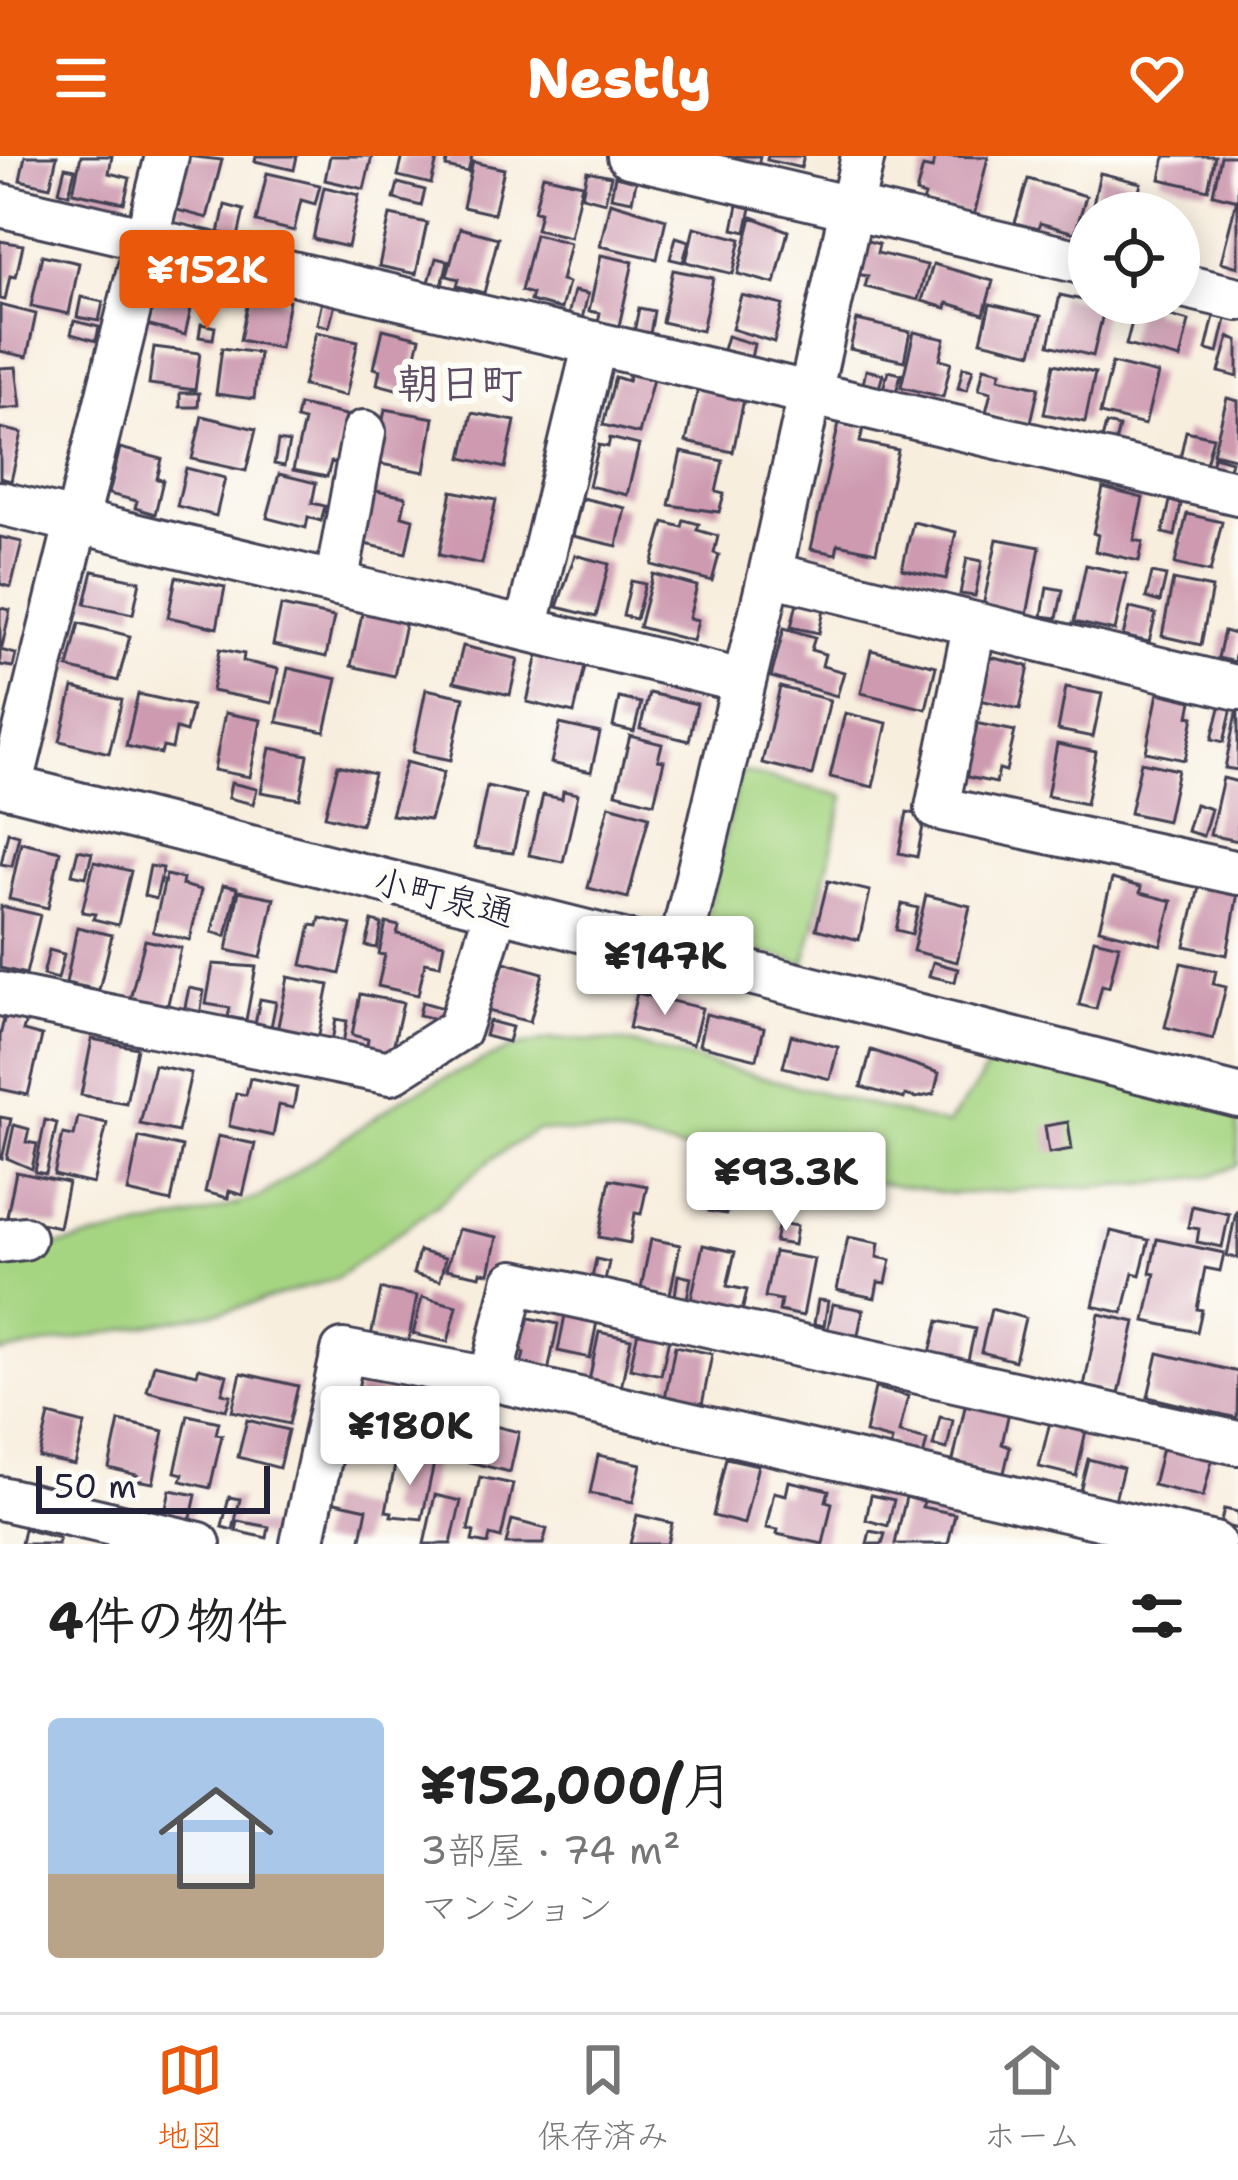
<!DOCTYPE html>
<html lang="ja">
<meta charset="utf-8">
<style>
:root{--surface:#fff;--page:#f2f2f2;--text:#222;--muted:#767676;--line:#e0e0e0;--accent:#ea580c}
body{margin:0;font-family:"Shantell Sans","Klee One",sans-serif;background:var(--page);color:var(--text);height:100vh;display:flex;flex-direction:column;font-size:45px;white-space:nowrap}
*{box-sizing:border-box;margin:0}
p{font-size:39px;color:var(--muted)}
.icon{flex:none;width:66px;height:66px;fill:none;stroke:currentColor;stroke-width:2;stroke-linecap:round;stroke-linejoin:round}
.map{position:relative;height:1388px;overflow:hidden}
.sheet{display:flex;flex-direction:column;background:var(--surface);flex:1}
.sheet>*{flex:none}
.tools{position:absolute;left:1068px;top:36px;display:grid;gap:24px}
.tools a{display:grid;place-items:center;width:132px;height:132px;border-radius:50%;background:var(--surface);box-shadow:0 6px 30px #0003;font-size:60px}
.scale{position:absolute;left:36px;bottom:30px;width:234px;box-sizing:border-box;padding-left:12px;border:6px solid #22223b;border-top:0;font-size:33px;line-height:42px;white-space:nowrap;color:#22223b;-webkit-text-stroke:9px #fdfcf7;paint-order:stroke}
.price{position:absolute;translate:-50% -102px;padding:0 27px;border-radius:12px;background:#fff;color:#222;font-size:39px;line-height:78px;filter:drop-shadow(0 3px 6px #0008)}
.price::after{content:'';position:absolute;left:50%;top:72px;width:36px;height:27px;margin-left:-18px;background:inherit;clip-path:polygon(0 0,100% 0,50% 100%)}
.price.active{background:var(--accent);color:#fff}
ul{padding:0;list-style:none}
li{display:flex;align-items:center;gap:36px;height:300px;padding:0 48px}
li+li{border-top:3px solid var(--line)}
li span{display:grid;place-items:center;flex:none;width:336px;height:240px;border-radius:12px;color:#555}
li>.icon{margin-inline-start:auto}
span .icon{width:144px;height:144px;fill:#fffc;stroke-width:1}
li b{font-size:51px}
h2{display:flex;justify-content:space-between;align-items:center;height:144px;padding:0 48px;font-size:51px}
header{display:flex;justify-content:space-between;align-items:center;height:156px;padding:0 48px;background:var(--accent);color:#fff;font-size:54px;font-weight:800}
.menu{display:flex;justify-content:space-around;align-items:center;height:168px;border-top:3px solid var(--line);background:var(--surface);font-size:33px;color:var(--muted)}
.menu a{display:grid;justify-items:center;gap:6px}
.menu .active{color:var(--accent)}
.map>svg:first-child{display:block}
</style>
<header><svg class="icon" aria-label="menu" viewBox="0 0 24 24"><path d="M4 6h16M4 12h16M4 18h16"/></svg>Nestly<svg class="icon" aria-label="heart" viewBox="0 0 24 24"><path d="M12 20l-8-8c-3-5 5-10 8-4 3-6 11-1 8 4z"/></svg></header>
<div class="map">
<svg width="1238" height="1388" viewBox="0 0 1238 1388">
<rect width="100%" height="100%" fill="#fdfcf7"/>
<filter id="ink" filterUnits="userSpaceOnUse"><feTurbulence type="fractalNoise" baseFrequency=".00833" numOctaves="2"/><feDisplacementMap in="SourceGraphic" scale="24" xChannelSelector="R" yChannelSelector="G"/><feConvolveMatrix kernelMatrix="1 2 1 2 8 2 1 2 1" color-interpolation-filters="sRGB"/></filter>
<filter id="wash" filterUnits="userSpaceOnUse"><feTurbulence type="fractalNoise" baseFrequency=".004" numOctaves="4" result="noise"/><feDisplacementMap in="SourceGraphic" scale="48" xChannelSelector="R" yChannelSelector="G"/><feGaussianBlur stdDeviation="2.7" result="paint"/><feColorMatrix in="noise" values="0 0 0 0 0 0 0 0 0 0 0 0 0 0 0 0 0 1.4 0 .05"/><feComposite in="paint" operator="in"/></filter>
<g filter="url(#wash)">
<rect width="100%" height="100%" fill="#f8eede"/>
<path fill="#a6d582" stroke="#647c5e" stroke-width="3" d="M740,615L844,640L805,807L702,781Z
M551,883L625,886L947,969L979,926L994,898L1238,954V1009L1214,1019L1155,1027L952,1038L751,1009L614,979L536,974L493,1002L437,1049L335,1123L234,1153L0,1197V1102L201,1059L260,1041L406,940L511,892Z"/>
<g id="blocks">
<path fill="#cd9ab0" d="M25,0H57L50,31L20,24Z
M81,0H112L109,17L130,22L124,47L73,36Z
M186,0L222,4L207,62L177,54L182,35L177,34Z
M256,0H297L294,14L255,5Z
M330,0H372L364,33L325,24Z
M403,0H438L431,28L398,20Z
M448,0H472L468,16L446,11Z
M736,0H760L758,11L735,5Z
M768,0H804L801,12L767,4Z
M935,0L988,1L974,60L923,47L925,40L916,37L923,11L932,13Z
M1165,0H1215L1208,34L1160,23Z
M1221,0H1238V44L1213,38Z
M473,6L504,13L494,58L463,51Z
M65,11L75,13L69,38L59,35Z
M587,15L611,20L605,46L582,40Z
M267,17L320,29L315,48L301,44L294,75L256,66Z
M1100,17L1141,27L1134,57H1091Z
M543,19L582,28L570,81L536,73L540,56L534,55Z
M615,20L636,25L632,45L611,41Z
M1028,23L1086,40L1075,77L1040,67L1038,73L1015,67Z
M398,27L425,34L421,50L394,43Z
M324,31L359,39L348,91L313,83Z
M610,46L666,63L657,103L600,90Z
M1236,46H1238V111L1221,106Z
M225,49L244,54L238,81L219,77Z
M738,49L751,52L746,76L733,73Z
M390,59L427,67L416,118L379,110Z
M752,61L788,75L775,128L738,118Z
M694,71L741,83L733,118L686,106Z
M460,72L498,82L484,137L457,130L459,123L447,120Z
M535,78L570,87L561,125L568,127L561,153L530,145L532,138L521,135Z
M676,81L689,85L683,106L670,103Z
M864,84L879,88L877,97L927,109L918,144L865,131L868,120L856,118Z
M0,85L23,89L16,121L10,120L5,144L0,143Z
M42,99L79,107L69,158L31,150Z
M601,99L633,106L619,170L598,166L600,157L589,155Z
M436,102L448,105L442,129L429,126Z
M933,108L993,125L984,158L947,147L946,152L922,145Z
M673,114L713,122L702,175L662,166Z
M156,126L195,135L185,179L146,169Z
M574,135L588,138L582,163L568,160Z
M250,136L289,144L280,192L240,184Z
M741,139L783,149L774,186L732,173Z
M1060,139L1105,149L1093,200L1049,189Z
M81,141L103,146L99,165L77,161Z
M322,145L335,148L329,171L317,168Z
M1137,147L1152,150L1151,155L1189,165L1180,203L1126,189Z
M990,148L1041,160L1032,197L981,185Z
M0,149L36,158L27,201L0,195Z
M639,152L654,155L650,178L634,176Z
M1214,160L1226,163L1218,197L1206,194Z
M857,164L910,176L904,205L850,193Z
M74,165L99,171L96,185L71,178Z
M201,168L215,171L213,183L199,181Z
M383,173L420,182L407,236L377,228L380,214L374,212Z
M316,176L358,185L346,240L303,230Z
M914,176L945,183L940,203L951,206L943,241L901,231Z
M727,180L754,188L751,202L723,194Z
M1229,181L1238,184V221L1219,216Z
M154,191L200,197L195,234L149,228Z
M222,192L259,197L254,243L216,238Z
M1112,207L1158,218L1145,269L1100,258Z
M1054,208L1095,217L1085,266L1044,258Z
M16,211L21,251L0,253V212Z
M963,211L973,213L967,234L958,232Z
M984,211L1001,215L999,222L1039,231L1031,266L986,256L991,236L979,233Z
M866,214L883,218L879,232L863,228Z
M888,215L901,218L896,236L883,233Z
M630,217L653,223L639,278L603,269L615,221L628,225Z
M698,233L744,243L733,296L686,286Z
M180,237H199L198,251H180Z
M1227,242L1238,245V303L1213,297Z
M299,249L346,259L336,307L331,306L327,321L293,314L304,265L296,263Z
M385,253L434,262L425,316L375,307Z
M472,257L515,265L505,312L462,302Z
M202,260L256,273L246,315L192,303Z
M839,267L863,272L860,286L898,294L876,396L838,388L836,398L811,393Z
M1106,268L1119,271L1115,287L1102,283Z
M0,272L22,277L11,325L0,322Z
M1186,275L1213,281L1206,308L1180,302Z
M610,282L639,289L627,339L589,330L599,289L608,291Z
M278,285L289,287L284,310L274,308Z
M120,292L162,303L157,323L163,324L155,358L135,352L137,345L109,338Z
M681,296L723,305L716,336L724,338L719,356L669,349Z
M1214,300L1231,305L1228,316L1210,311Z
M186,312L225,322L216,360L177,350Z
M279,318L316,327L312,347L325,350L321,365L308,361L306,372L267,362Z
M1103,332L1143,342L1134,384L1143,386L1139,405L1095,395L1098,379L1093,377Z
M371,334L406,341L402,360L413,363L406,397L360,387Z
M452,335L496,344L482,408L439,399Z
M582,342L625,352L617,390L573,380Z
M1170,345L1181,348L1175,380L1163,377Z
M1187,358L1222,366L1210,416L1175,408Z
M684,364L699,368L697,374L718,380L714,397L719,399L712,425L652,409L664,366L682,371Z
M913,366L956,376L946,423L902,413Z
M0,381L22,386L11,431L0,428Z
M997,383L1040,391L1027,459L983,450Z
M575,399L609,408L596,461L557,451Z
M967,402L982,405L975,440L960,438Z
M1086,409L1127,418L1115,475L1074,466Z
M93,415L140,425L133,458L85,448Z
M1152,417L1166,420L1160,446L1146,442Z
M653,418L697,430L689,462L698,464L693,485L639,471Z
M176,421L225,431L217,472L168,461Z
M1173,424L1212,432L1201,489L1162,480Z
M631,425L645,428L636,463L623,460Z
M1047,431L1063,434L1057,462L1042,460Z
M797,447L824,453L819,477L791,471Z
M281,450L334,461L326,501L273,489Z
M0,452L10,454L2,491H0Z
M1130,452L1156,458L1149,486L1123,480Z
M363,453L406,463L394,520L351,510Z
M79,467L130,480L118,525L68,512Z
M784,472L815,481L811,494L825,498L822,510L844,516L837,540L771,521Z
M1224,475L1238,479L1234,506L1218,502Z
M463,490L518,503L510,539L454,526Z
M220,493L244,498L243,505L278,513L272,547L212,535Z
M0,494L16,498L13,511L0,509Z
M871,494L936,510L926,553L861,537Z
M538,499L585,510L574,557L527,546Z
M989,501L1029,510L1020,553L980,544Z
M288,512L337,523L325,576L277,566Z
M780,531L830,544L812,619L762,607Z
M1066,531L1102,538L1093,581L1058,574Z
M73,532L122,544L109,597L60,585Z
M426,533L464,541L451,604L413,596Z
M649,537L697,548L689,585L640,573Z
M1158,537L1192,545L1189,560L1194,561L1185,604L1146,596Z
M138,538L192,550L186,576L176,573L172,593L163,591L161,598L126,590Z
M619,542L641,547L634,576L613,571Z
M1221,548L1232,551L1224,586L1212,583Z
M225,557L261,564L250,621L214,614Z
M845,557L887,567L873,631L830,621Z
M1236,557H1238V614L1225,612Z
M975,567L1015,575L1006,615L999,613L996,627L963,620Z
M560,568L600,577L591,616L551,607Z
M630,580L662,588L658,604L664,605L654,647L616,637Z
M1057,588L1096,596L1086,648L1047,640Z
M270,592L308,599L300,643L261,636Z
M406,606L444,616L430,664L391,659Z
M1141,606L1178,614L1167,665L1130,657Z
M338,609L374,618L361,669L325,660Z
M1223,622L1238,626V685L1210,679Z
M231,627L257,633L253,648L228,642Z
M487,630L526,639L513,697L474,692Z
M563,635L578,638L563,706L529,699L543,639L562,643Z
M1195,648L1211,653L1203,680L1187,675Z
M609,649L649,660L628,742L588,732Z
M907,656L925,660L917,701L899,697Z
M8,676L19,679L12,710L1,708Z
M21,686L60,695L48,752L9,743Z
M78,694L92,697L86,721L72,718Z
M94,706L131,715L118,769L93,763L95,758L82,756Z
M150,710L163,712L156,743L144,740Z
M166,719L183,723L182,729L201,734L190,784L153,776Z
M1112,723L1141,731L1140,737L1172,745L1161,789L1099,773Z
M828,725L870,735L859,784L816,773Z
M1200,727L1238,736L1227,799L1185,790Z
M223,729L237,732L226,780L212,776Z
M239,735L274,742L261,802L227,794Z
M926,739L970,750L957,806L913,795Z
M902,748L918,752L912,778L896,774Z
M1,750L40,759L26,818L0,812Z
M320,762L351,769L340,818L302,809L311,769L318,770Z
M372,765L382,768L377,792L366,790Z
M386,767L399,770L397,778L444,788L440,809L425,806L418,839L378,830L385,799L379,798Z
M77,771L112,779L99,834L66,827Z
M1094,783L1119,789L1109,831L1102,829L1096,853L1079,849Z
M145,784L181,792L167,852L130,843Z
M49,794L64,798L58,823L43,819Z
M504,806L543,817L530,866L484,854L493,818L500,820Z
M933,806L958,813L955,826L929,820Z
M1181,807L1216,815L1213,828L1226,831L1213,883L1165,871Z
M213,808L256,811L246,864L228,861L230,852L206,848Z
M288,821L329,829L318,883L277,875Z
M189,832L204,835L200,859L184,856Z
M637,837L702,852L693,888L629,872Z
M360,838L403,847L391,900L366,894L368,883L352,879Z
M260,843L276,846L271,871L255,868Z
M422,846L447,853L444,865L419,859Z
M706,858L764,872L757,903L699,889Z
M5,859L26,864L23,875L42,880L28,939L0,933V880Z
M336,863L347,865L342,893L331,891Z
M489,865L512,871L508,886L485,880Z
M791,879L838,891L830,923L783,911Z
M92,883L137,892L126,947L81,939Z
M871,894L939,917L934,938L916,942L905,939L904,943L861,931Z
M154,909L191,917L178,976L140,968Z
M250,922L297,932L293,952L279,949L273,980L229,970L236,937L246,939Z
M0,961L11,963L2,1003L0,1002Z
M78,961L107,967L93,1028L54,1019L63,978L74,980Z
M45,964L57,967L46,1018L35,1016Z
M1068,966L1072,993L1049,997L1045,970Z
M14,969L29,973L26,986L37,988L32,1013L7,1002Z
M218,980L255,988L243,1039L229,1035L228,1042L205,1036Z
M139,981L182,991L171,1046L128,1036Z
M16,1016L68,1027L59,1071L7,1060Z
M610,1023L647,1030L641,1058L635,1057L630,1087L599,1081Z
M712,1035L737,1039L735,1053L726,1052V1058L709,1055Z
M1192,1050L1229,1058L1222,1091L1197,1086L1199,1073L1188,1071Z
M1236,1056H1238V1102L1227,1100Z
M779,1067L797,1070L794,1089L775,1086Z
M458,1073L497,1081L489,1117L481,1116L480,1120L446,1113Z
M1111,1075L1149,1084L1140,1119L1133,1117L1123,1157L1093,1150Z
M848,1081L879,1087L877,1101L891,1104L886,1127L878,1126L875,1142L837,1134Z
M651,1083L680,1089L670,1138L641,1132Z
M1157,1083L1224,1097L1220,1115L1205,1112L1197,1153L1202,1154L1197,1176L1145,1165L1155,1118L1150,1117Z
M703,1089L735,1096L727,1130L747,1134L741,1160L690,1148Z
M419,1095L445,1102L440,1125L413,1118Z
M774,1096L814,1103L803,1160L779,1155L781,1144L765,1141Z
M596,1103L609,1106L604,1129L591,1127Z
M678,1119L691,1122L687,1143L675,1140Z
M381,1133L417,1140L408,1187L371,1180Z
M422,1141L457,1150L448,1186L413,1178Z
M818,1144L828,1145L824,1170L814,1168Z
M833,1148L863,1154L856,1188L826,1181Z
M991,1153L1025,1162L1015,1205L981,1196Z
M566,1154L598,1160L590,1202L558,1195Z
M1099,1158L1135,1166L1119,1238L1084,1230Z
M525,1161L558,1168L548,1216L521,1210L524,1197L518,1195Z
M938,1165L975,1173L966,1213L928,1205Z
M640,1166L671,1173L661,1219L630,1212Z
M599,1176L631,1183L621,1232L589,1225Z
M675,1190L712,1198L702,1249L665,1242Z
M1158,1197L1238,1216L1237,1262L1148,1241Z
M154,1208L197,1218L199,1212L227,1219L222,1237L231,1239L226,1254L147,1235Z
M241,1217L298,1230L289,1268L232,1255Z
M358,1231L404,1241L395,1283L349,1273Z
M875,1232L908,1240L899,1277L927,1284L923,1301L890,1293L892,1284L865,1277Z
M454,1240L476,1246L470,1270L448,1265Z
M967,1242L1010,1251L1002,1288L1010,1291L1003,1321L952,1309Z
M49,1259L85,1268L75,1309L39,1301Z
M188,1259L219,1266L216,1278L222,1279L210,1332L181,1325L183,1318L175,1316Z
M940,1261L953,1264L947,1293L933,1290Z
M1051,1262L1087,1270L1076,1320L1039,1311Z
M247,1264L288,1274L279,1312L238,1301Z
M119,1265L164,1275L153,1327L136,1324L137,1319L109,1312Z
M474,1265L519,1276L510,1316L448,1301L455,1273L471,1277Z
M1164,1284L1214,1296L1203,1341L1153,1329Z
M397,1299L434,1307L422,1363L391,1360L392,1356L386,1355Z
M598,1299L641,1308L633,1346L590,1337Z
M726,1302L758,1309L744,1368L713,1360Z
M1088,1303L1123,1312L1115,1344L1080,1335Z
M480,1321L513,1328L501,1382L490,1379L488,1388L472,1385L474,1376L468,1374Z
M789,1325L829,1334L826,1345L832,1347L823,1388L777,1378L778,1374L766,1372L774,1336L786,1339Z
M170,1334L196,1339L190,1366L164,1361Z
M435,1339L461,1345L451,1388H424Z
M871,1339L894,1344L888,1370L866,1364Z
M229,1341L240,1343L233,1374L222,1371Z
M906,1341L924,1346L922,1351L955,1358L948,1388H895Z
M326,1344L367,1353L360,1388H316Z
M1224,1353L1238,1356V1373L1220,1369Z
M637,1359L672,1367L667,1388H630Z
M512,1364L547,1373L543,1388H506Z
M238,1365L269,1371L267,1382L236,1375Z
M24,1373L59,1382L58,1388H21Z
M870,1375L885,1378L882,1388H867Z"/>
</g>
</g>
<g filter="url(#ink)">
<use href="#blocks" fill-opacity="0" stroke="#424153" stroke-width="3"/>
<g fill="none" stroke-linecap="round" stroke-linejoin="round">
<defs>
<path id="minor" d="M629,0L1089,108
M0,49L1238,337
M1179,129L1238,143
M0,347L742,525
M770,418L1238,532
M336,428L364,276
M974,471L937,652L1238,717
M526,473L595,187
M0,628L1238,940
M11,631L167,0
M678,800L770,418L863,0
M0,838L390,917L459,873L496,755
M0,1085L24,1082
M491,1223L514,1126L1238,1287
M0,1342L199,1388
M302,1388L343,1195L491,1223L1214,1388"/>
</defs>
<use href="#minor" stroke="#424153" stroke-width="48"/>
<use href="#minor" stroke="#fff" stroke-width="42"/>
</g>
</g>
<g text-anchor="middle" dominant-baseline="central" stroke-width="12" stroke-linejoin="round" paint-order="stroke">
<g font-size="36" fill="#22223b" stroke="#fdfcf7">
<text transform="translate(444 741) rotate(14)">小町泉通</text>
</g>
<g font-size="42" font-weight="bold" fill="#5e4c64" stroke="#fdfcf7">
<text x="460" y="227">朝日町</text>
</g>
</g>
</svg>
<div class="tools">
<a><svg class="icon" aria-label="locate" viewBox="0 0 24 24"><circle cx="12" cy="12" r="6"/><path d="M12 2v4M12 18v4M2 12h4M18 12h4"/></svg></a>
</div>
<div class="scale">50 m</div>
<b class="price active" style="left:207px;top:176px">¥152K</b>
<b class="price" style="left:665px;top:862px">¥147K</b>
<b class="price" style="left:786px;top:1078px">¥93.3K</b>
<b class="price" style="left:410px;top:1332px">¥180K</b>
</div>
<section class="sheet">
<h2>4件の物件<svg class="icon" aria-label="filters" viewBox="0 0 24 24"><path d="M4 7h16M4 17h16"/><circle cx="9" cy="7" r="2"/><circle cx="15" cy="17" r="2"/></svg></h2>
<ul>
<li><span style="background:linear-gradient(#a9c7e8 65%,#b9a48a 0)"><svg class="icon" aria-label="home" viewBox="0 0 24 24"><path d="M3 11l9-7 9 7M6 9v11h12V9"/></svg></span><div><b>¥152,000/月</b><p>3部屋 · 74 m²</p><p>マンション</p></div></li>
</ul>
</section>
<nav class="menu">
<a class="active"><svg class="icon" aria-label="map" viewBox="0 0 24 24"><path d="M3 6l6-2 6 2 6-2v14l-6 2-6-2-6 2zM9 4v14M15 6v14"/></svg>地図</a>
<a><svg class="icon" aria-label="saved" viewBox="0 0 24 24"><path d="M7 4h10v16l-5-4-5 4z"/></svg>保存済み</a>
<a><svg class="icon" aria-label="home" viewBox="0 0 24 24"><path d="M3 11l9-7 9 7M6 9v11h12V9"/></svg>ホーム</a>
</nav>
